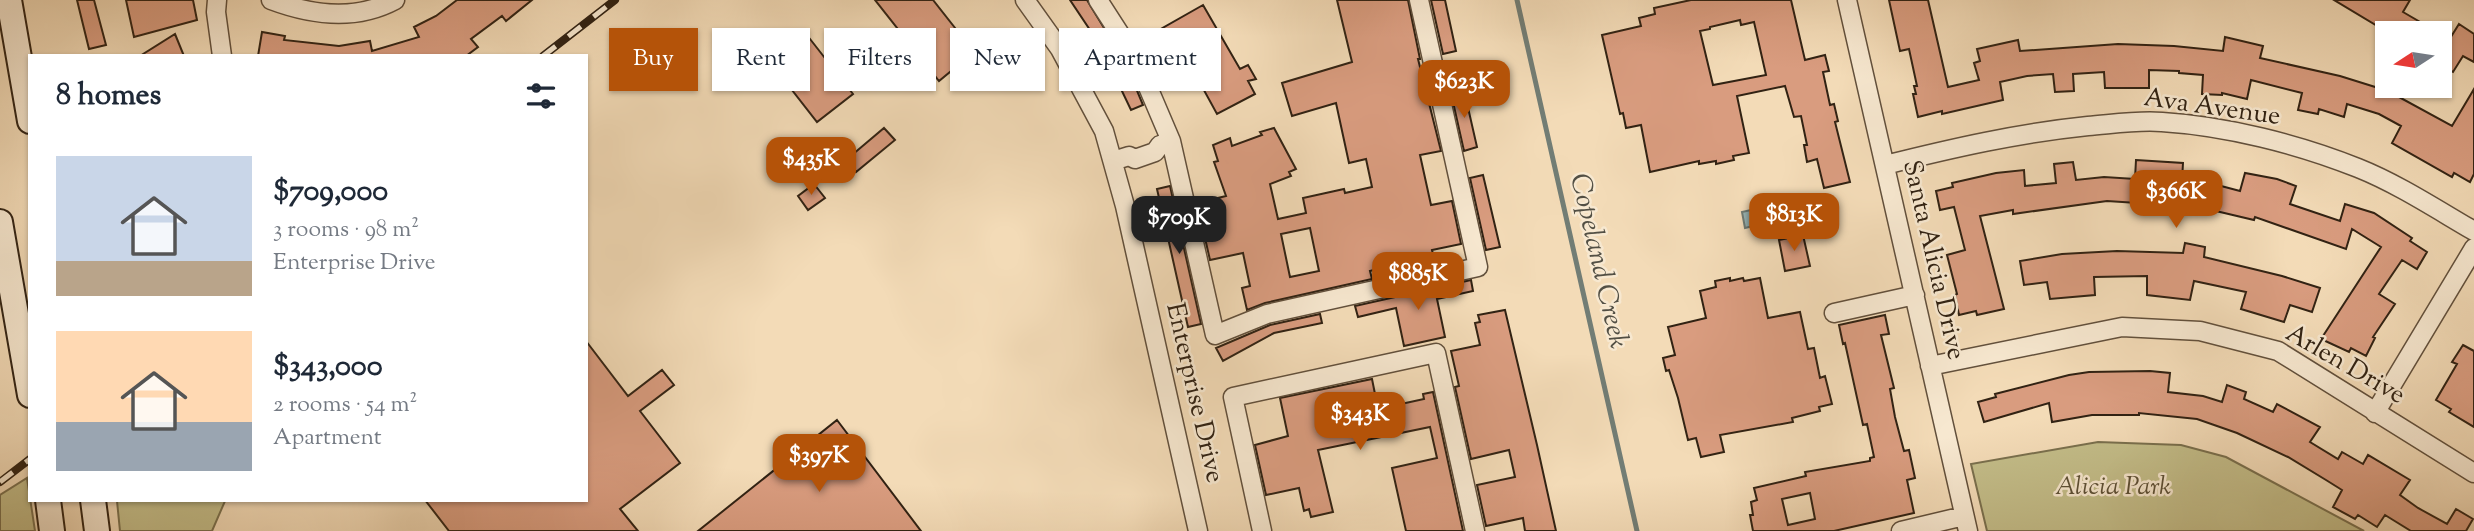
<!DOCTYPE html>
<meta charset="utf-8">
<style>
:root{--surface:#fff;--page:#f6f6f7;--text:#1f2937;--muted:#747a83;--accent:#b45309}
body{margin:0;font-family:"Sorts Mill Goudy",serif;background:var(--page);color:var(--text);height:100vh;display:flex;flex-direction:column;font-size:26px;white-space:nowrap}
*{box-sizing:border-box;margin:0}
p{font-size:23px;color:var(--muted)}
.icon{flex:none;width:38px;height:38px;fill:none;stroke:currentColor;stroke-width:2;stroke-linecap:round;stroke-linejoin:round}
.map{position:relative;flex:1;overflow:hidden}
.details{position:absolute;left:28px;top:54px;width:560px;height:448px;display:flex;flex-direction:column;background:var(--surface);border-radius:0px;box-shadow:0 2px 5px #0004}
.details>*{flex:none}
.top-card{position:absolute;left:609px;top:28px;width:665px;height:63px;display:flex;gap:14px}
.needle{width:46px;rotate:258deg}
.buttons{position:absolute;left:2375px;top:21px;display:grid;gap:14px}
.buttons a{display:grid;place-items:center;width:77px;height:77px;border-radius:0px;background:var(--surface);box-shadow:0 2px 5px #0004;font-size:35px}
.price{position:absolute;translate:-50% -60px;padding:0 16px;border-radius:14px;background:var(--accent);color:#fff;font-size:23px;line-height:46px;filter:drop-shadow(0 2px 4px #0008)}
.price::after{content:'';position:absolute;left:50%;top:42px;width:21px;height:16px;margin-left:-10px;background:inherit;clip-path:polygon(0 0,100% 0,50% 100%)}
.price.selected{background:#222;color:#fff}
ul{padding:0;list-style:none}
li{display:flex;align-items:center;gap:21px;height:175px;padding:0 28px}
li span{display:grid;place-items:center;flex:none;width:196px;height:140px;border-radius:0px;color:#555}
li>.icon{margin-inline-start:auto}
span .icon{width:84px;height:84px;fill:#fffc;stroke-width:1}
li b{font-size:30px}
h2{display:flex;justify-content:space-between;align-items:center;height:84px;padding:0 28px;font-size:30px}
.chip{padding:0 24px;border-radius:0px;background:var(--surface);box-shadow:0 2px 5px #0004;font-size:24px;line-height:63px}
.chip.selected{background:var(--accent);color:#fff}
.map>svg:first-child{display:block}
</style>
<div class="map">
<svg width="2474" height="531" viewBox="0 0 2474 531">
<rect width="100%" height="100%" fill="#f3dbb7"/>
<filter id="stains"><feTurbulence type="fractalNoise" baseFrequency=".00286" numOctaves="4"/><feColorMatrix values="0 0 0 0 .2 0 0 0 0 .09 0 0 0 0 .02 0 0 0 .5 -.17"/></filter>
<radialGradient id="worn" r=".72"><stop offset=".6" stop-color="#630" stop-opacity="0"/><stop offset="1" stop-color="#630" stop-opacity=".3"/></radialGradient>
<path fill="#c3bd89" stroke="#7a704e" stroke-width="2" d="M2098,442L2181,445L2226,457L2364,531H1987L1971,464Z
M27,478L35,531H0V495Z
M117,501L225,500V501L212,531H120Z"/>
<path fill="#9eb9b7" stroke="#727d75" stroke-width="2" d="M1769,206L1775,229L1763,232L1761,224L1745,228L1742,212Z"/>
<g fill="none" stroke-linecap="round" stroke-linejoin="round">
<path stroke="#727d75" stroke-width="5" d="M1517,0L1637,531"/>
</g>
<path fill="#d99c7f" stroke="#312213" stroke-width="2" fill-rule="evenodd" d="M77,0H94L106,45L89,49Z
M126,0H193L197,20L134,37Z
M457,0H532L506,21L502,16L471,39L478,47L466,56H258L262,32L285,36L284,40L339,46L370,41L372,51L419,37L414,27L436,16Z
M875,0H933L974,52L939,81Z
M1070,0H1087L1126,64L1143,105L1131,110L1100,45Z
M1337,0H1408L1420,59H1418L1441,151L1420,155L1431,205L1452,201L1461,244L1432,250L1433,254L1370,271L1372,279L1265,303L1247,310L1242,288L1250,286L1243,253L1210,260L1197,203L1226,196L1214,162L1218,161L1213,145L1230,138L1232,146L1262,135L1260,132L1274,128L1296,169L1289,172L1291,176L1270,184L1278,219L1306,213L1303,198L1344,189L1345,193L1372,187L1366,159L1349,163L1336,103L1292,116L1282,83L1352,62ZM1310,228L1319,271L1290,277L1281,234Z
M1431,0H1445L1456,51L1443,54Z
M1691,0H1791L1805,60L1825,55L1829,71L1823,72L1830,105L1834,104L1838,121L1835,122L1850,182L1824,188L1817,159L1807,162L1804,145H1807L1801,116L1794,117L1785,86L1737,96L1749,153L1733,156L1734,160L1716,164V161L1699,164V161L1650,172L1641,125L1626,128L1623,113L1620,114L1602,35L1641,26L1639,18L1655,14L1654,8ZM1740,20L1741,25L1754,22L1766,75L1713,85L1700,31L1710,29V27Z
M1889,0H1928L1948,87L1979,80L1974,63L1980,61L1977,49L2018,40L2020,51L2118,44L2174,46L2223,51L2225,37L2263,46L2260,58L2340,76L2388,91L2452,126L2474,89V174L2470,182L2454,173L2452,177L2392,143L2401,126L2379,114L2347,104L2344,117L2319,109L2318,114L2298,110L2302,93L2251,80L2247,99L2222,93V95L2202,94L2203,75L2179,73V71L2149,70V88H2105L2104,72L2073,74L2074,91L2055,92L2053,74L2027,76L2000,82L2003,100L1942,114V111L1918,117L1913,94H1916L1914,86H1917L1909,49L1900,51Z
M2334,0H2410L2403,12L2439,33H2389Z
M1203,5L1240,69L1248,65L1256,79L1248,81L1255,94L1217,114L1188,61L1156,77L1138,42Z
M2459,24L2474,34V62L2463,56L2453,72L2440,64V35L2449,40Z
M803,30L853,94L817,122L767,58Z
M175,34L184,56H140Z
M1464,90L1477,147L1464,151L1451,93Z
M884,128L895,140L856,172L846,160Z
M2136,160L2183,163L2182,181L2206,182L2240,191L2245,173L2277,179L2296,186L2290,204L2340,221L2345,204L2374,213L2412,238L2410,241L2427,252L2417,269L2402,260L2379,294L2395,304L2373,337L2375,338L2366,356L2351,348L2349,352L2321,339L2381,247L2352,229L2346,249L2255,217L2254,220L2199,207L2107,201L2013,214V210L1980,216L2004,309L1977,315L1976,311L1959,315L1955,295L1957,294L1947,255L1965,250L1954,207L1940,210L1936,191L1953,187L1952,183L1996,173L2024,170L2025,186L2056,183L2054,164L2073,162L2076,180L2104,177L2135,179Z
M1483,175L1500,247L1486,250L1470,178Z
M814,184L825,198L808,210L798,196Z
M1170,186L1201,324L1188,327L1157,189Z
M1803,235L1810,266L1785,271L1779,240Z
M2185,243L2205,247L2204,257L2282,276L2320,288L2312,312L2290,305L2284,322L2241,309L2246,292L2194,281L2190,300L2147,295V276L2094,277L2095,295L2050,299L2047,282L2024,285L2020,261L2062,254L2117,251L2183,253Z
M1730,278V281L1743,278L1744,281L1760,278L1768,318L1800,312L1808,349L1814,348L1820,378L1825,376L1832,404L1819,407L1820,411L1792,418L1793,422L1720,435L1724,452L1701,457L1696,438L1688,440L1678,398L1669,370L1666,371L1663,358L1675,355L1668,327L1706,318L1700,291L1716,287L1715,281Z
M1471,280L1473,291L1437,299L1445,337L1404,346L1396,308L1358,317L1355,306Z
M1505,310L1537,445L1556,531H1525L1523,518L1486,526L1477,485L1515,477L1509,450L1471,459L1455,387L1459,386L1451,351L1480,345L1475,323L1480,322L1478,315Z
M1320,314L1322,323L1274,333L1223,361L1216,348L1270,325Z
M1885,315L1889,334L1881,335L1894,388L1890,389L1895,417L1904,451L1909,450L1915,478L1907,480L1914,513L1834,531H1753L1750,515H1753L1751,502L1757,500L1754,488L1806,476L1805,472L1870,461V458L1874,457L1867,424L1863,425L1845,343L1843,344L1839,325ZM1810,493L1815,519L1788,525L1782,499Z
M586,341L628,396L662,370L674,385L640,411L680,463L620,509L638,531H449L425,500H586Z
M2463,345L2474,351V427L2449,412L2451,409L2436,400L2457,364L2452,362Z
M2150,371L2170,373L2168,392L2203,396L2222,402L2227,385L2246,392L2244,399L2273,412L2277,404L2320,427L2310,442L2338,459L2342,452L2363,464L2368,455L2410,480L2400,495L2418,508L2447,524L2456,509L2473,519L2466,531H2411L2385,515L2377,527L2358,515L2355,519L2333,507L2342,490L2326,480L2288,457L2237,433L2197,419L2139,413V415H2092L2052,422L2049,403L1984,422L1978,402L1996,397L1995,394L2069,375L2089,372Z
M1372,379L1378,409L1424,399L1423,394L1433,392L1463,531H1406L1392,468L1437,458L1430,427L1318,450L1333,512L1311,517L1309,509L1304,511L1299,488L1266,495L1255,445L1288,436L1280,398Z
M837,420L921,531H698Z"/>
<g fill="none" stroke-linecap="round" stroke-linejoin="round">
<defs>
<path id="street" d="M217,0L216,12L222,56
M271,0C311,15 356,21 395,0
M1025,0L1060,49L1104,131L1125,206L1198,531
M1098,0L1136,59L1171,141L1215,335L1267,314L1478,267L1419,0
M1847,0L1968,531
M1113,161L1129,156L1135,159L1155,152L1160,145
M1885,165C1953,148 2019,133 2088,126C2113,124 2137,120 2162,122C2226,126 2298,144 2358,168C2398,184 2436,209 2474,231
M1834,313L1915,295
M1930,366L2122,327L2200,331L2278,351L2474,473
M2375,413L2474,248
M1262,531L1233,397L1436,353L1475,531
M1901,531L1964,516"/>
<path id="secondary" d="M9,0L30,121
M0,222L30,395
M48,500L52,531
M93,500L97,531"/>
</defs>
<use href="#street" stroke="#62503c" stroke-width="21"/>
<use href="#secondary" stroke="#312213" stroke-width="28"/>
<use href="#street" stroke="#f7e8d0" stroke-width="18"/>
<use href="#secondary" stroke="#f7e8d0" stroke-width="24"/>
<defs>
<path id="rail" d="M543,56L615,0
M0,482L30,459"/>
</defs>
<use href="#rail" stroke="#312213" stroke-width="8"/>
<use href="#rail" stroke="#f7e8d0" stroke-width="5" stroke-dasharray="16" stroke-linecap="butt"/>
</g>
<g text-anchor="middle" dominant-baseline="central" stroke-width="5" stroke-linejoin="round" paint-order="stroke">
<g font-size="26" fill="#312213" stroke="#f7e8d0">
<text transform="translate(2212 108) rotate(8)">Ava Avenue</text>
<text transform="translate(1933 260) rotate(77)">Santa Alicia Drive</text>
<text transform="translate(2345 365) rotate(30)">Arlen Drive</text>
<text transform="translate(1194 393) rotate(77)">Enterprise Drive</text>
</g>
<g font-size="26" font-style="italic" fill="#5d5036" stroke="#f7e8d0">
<text x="2113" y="487">Alicia Park</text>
</g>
<g font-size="28" font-style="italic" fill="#524f44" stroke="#f7e8d0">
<text transform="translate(1598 261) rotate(77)">Copeland Creek</text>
</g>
</g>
<rect width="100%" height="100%" filter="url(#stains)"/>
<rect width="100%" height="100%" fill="url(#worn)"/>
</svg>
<div class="buttons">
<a><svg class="needle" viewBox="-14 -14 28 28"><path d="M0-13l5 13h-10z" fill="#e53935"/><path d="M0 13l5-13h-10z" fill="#747a83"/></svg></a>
</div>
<b class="price" style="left:1464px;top:120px">$623K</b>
<b class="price" style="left:811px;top:197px">$435K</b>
<b class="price" style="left:2176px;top:230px">$366K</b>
<b class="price" style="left:1794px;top:253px">$813K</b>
<b class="price selected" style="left:1179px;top:256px">$709K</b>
<b class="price" style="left:1418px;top:312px">$885K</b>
<b class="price" style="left:1360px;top:452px">$343K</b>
<b class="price" style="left:819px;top:494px">$397K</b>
<div class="top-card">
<a class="chip selected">Buy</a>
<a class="chip">Rent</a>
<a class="chip">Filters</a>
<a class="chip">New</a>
<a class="chip">Apartment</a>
</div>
<section class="details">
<h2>8 homes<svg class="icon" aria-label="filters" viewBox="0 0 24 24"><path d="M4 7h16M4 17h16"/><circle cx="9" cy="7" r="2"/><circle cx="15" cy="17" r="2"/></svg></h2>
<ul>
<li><span style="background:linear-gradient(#c9d6e8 75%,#b9a48a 0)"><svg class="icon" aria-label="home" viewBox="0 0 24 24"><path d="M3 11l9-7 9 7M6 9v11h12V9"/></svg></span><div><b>$709,000</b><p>3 rooms · 98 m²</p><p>Enterprise Drive</p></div></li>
<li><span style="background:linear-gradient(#ffd9b3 65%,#9aa5b1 0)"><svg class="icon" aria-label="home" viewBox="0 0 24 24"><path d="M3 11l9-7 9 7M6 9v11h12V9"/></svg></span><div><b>$343,000</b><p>2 rooms · 54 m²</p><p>Apartment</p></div></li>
</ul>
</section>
</div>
